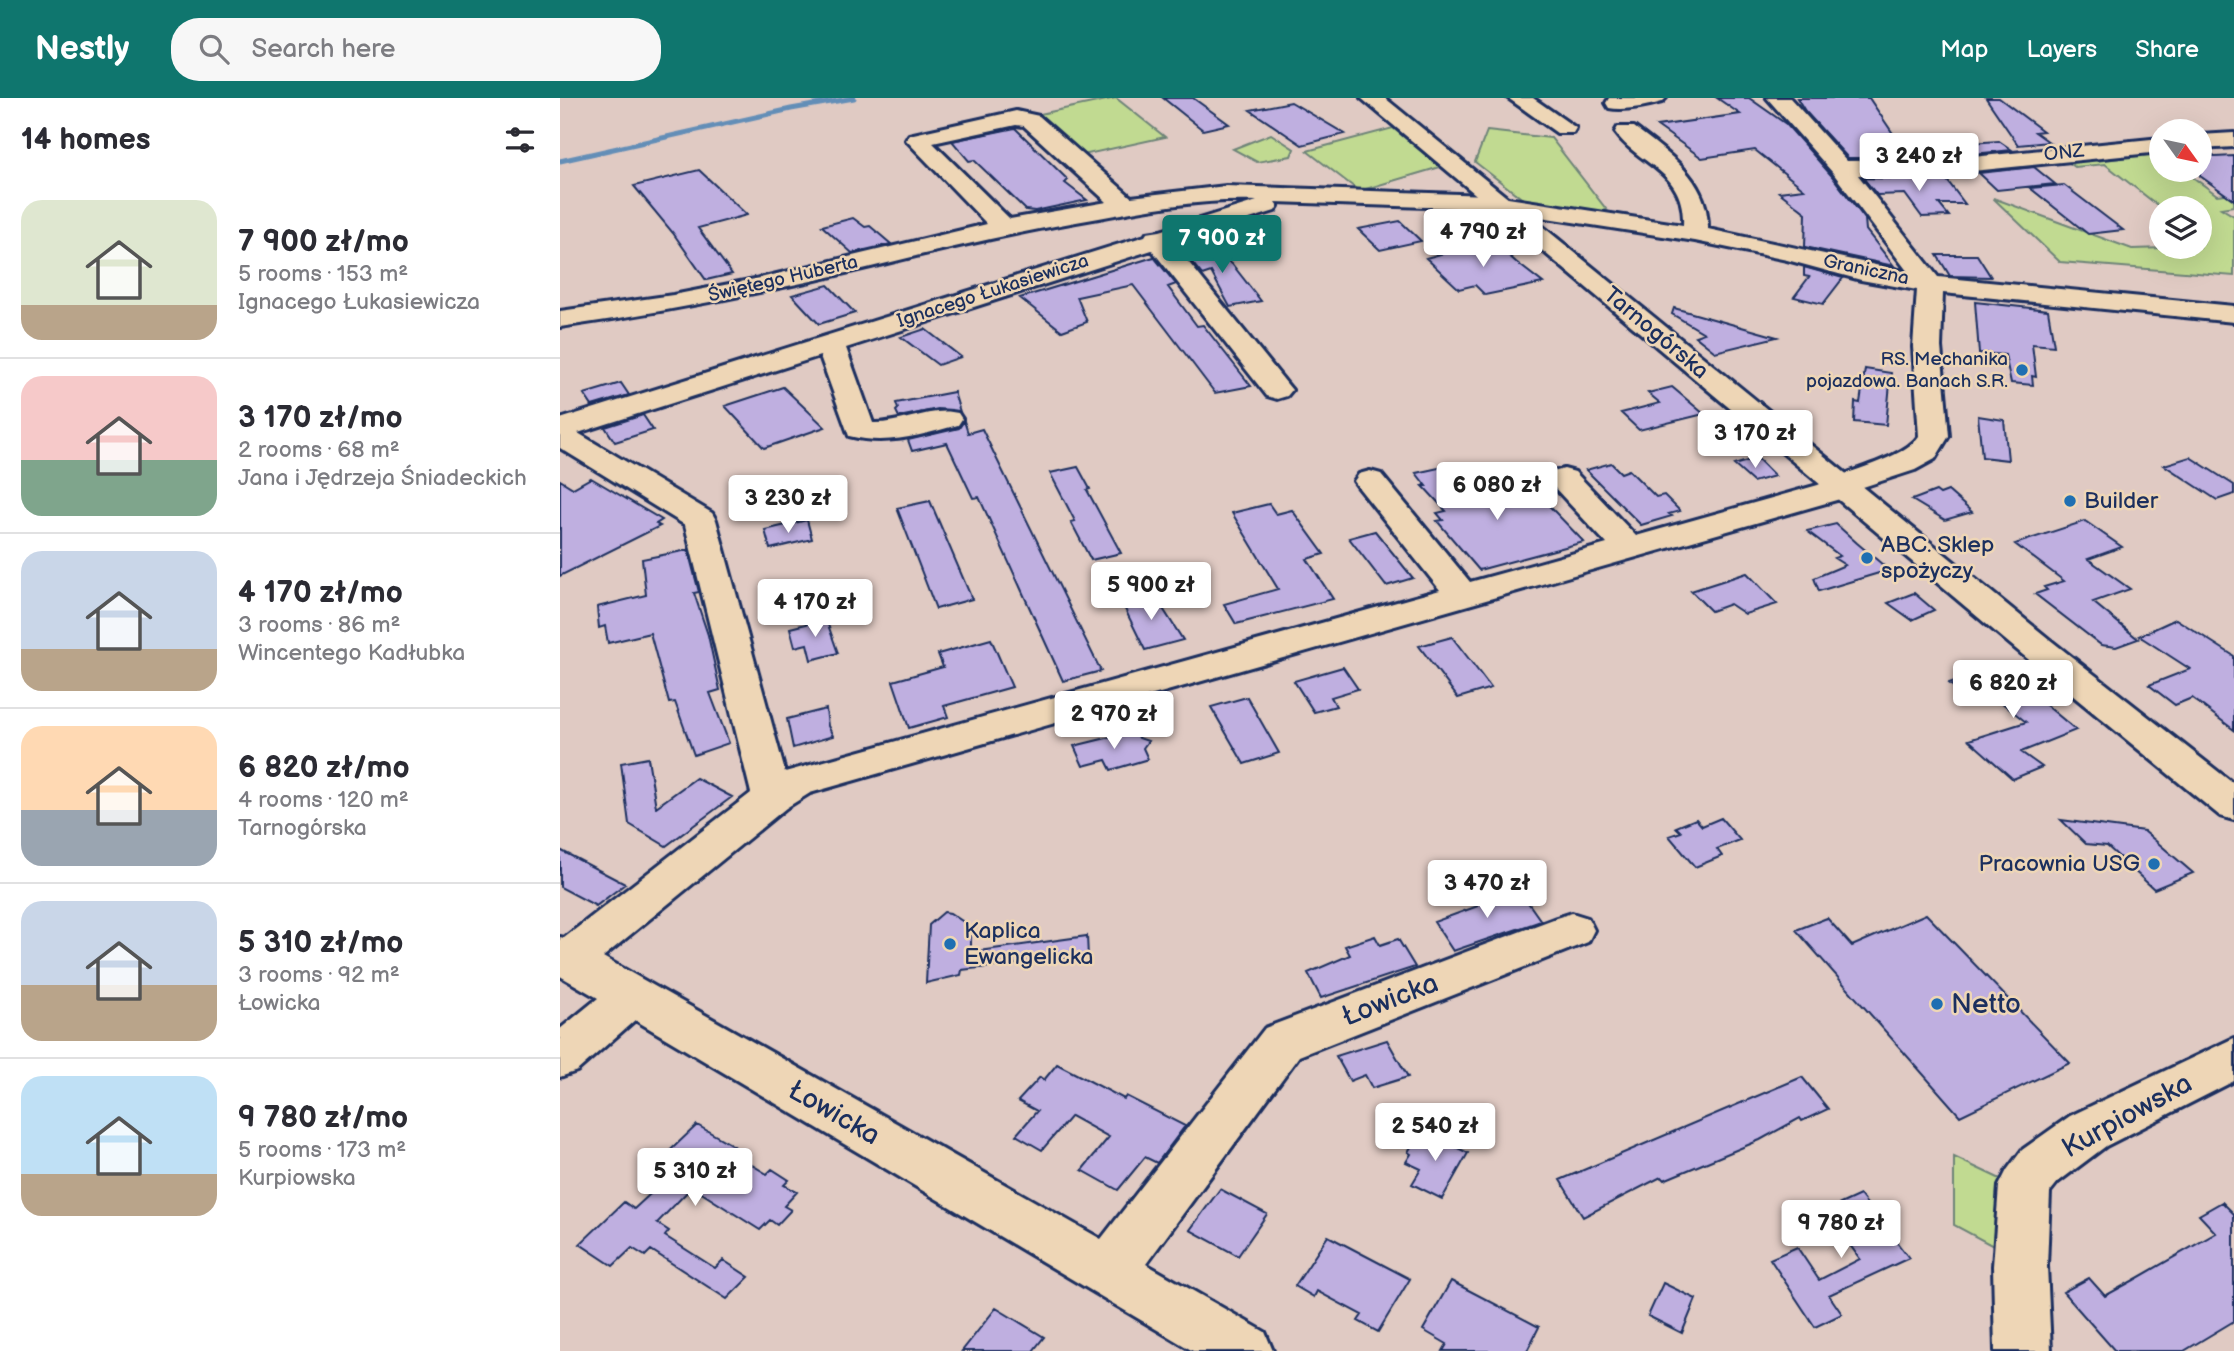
<!DOCTYPE html>
<meta charset="utf-8">
<style>
:root{--surface:#fff;--page:#f7f7f7;--text:#2b2b33;--muted:#7c7c81;--line:#e1e1e2;--accent:#0f766e}
body{margin:0;font-family:"Balsamiq Sans",sans-serif;background:var(--page);color:var(--text);height:100vh;display:flex;flex-direction:column;font-size:26px;white-space:nowrap}
*{box-sizing:border-box;margin:0}
p{font-size:23px;color:var(--muted)}
.icon{flex:none;width:38px;height:38px;fill:none;stroke:currentColor;stroke-width:2;stroke-linecap:round;stroke-linejoin:round}
.map{position:relative;flex:1;overflow:hidden}
.side{display:flex;flex-direction:column;background:var(--surface);width:560px}
.side>*{flex:none}
.needle{width:46px;rotate:123deg}
.controls{position:absolute;left:1589px;top:21px;display:grid;gap:14px}
.controls a{display:grid;place-items:center;width:63px;height:63px;border-radius:50%;background:var(--surface);box-shadow:0 7px 28px #0002;font-size:35px}
.price{position:absolute;translate:-50% -60px;padding:0 16px;border-radius:7px;background:#fff;color:#222;font-size:23px;line-height:46px;filter:drop-shadow(0 2px 4px #0008)}
.price::after{content:'';position:absolute;left:50%;top:42px;width:21px;height:16px;margin-left:-10px;background:inherit;clip-path:polygon(0 0,100% 0,50% 100%)}
.price.current{background:var(--accent);color:#fff}
ul{padding:0;list-style:none}
li{display:flex;align-items:center;gap:21px;height:175px;padding:0 21px}
li+li{border-top:2px solid var(--line)}
li span{display:grid;place-items:center;flex:none;width:196px;height:140px;border-radius:21px;color:#555}
li>.icon{margin-inline-start:auto}
span .icon{width:84px;height:84px;fill:#fffc;stroke-width:1}
li b{font-size:30px}
h2{display:flex;justify-content:space-between;align-items:center;height:84px;padding:0 21px;font-size:30px}
header{display:flex;align-items:center;gap:42px;box-sizing:border-box;height:98px;padding:0 35px;background:var(--accent);color:#fff}
header strong{font-size:33px}
nav{display:flex;gap:38px;margin-inline-start:auto;font-size:24px}
.search{width:490px;height:63px;background:var(--page);display:flex;align-items:center;gap:18px;box-sizing:border-box;padding:0 24px;border-radius:28px;color:var(--muted);font-size:26px}
main{display:flex;flex:1;min-height:0}
.map>svg:first-child{display:block}
</style>
<header>
<strong>Nestly</strong>
<div class="search"><svg class="icon" aria-label="search" viewBox="0 0 24 24"><circle cx="10" cy="10" r="6"/><path d="M15 15l6 6"/></svg>Search here</div>
<nav><a>Map</a><a>Layers</a><a>Share</a></nav>
</header>
<main>
<section class="side">
<h2>14 homes<svg class="icon" aria-label="filters" viewBox="0 0 24 24"><path d="M4 7h16M4 17h16"/><circle cx="9" cy="7" r="2"/><circle cx="15" cy="17" r="2"/></svg></h2>
<ul>
<li><span style="background:linear-gradient(#dfe7d0 75%,#b9a48a 0)"><svg class="icon" aria-label="home" viewBox="0 0 24 24"><path d="M3 11l9-7 9 7M6 9v11h12V9"/></svg></span><div><b>7 900 zł/mo</b><p>5 rooms · 153 m²</p><p>Ignacego Łukasiewicza</p></div></li>
<li><span style="background:linear-gradient(#f6c9c9 60%,#7fa58c 0)"><svg class="icon" aria-label="home" viewBox="0 0 24 24"><path d="M3 11l9-7 9 7M6 9v11h12V9"/></svg></span><div><b>3 170 zł/mo</b><p>2 rooms · 68 m²</p><p>Jana i Jędrzeja Śniadeckich</p></div></li>
<li><span style="background:linear-gradient(#c9d6e8 70%,#b9a48a 0)"><svg class="icon" aria-label="home" viewBox="0 0 24 24"><path d="M3 11l9-7 9 7M6 9v11h12V9"/></svg></span><div><b>4 170 zł/mo</b><p>3 rooms · 86 m²</p><p>Wincentego Kadłubka</p></div></li>
<li><span style="background:linear-gradient(#ffd9b3 60%,#9aa5b1 0)"><svg class="icon" aria-label="home" viewBox="0 0 24 24"><path d="M3 11l9-7 9 7M6 9v11h12V9"/></svg></span><div><b>6 820 zł/mo</b><p>4 rooms · 120 m²</p><p>Tarnogórska</p></div></li>
<li><span style="background:linear-gradient(#c9d6e8 60%,#b9a48a 0)"><svg class="icon" aria-label="home" viewBox="0 0 24 24"><path d="M3 11l9-7 9 7M6 9v11h12V9"/></svg></span><div><b>5 310 zł/mo</b><p>3 rooms · 92 m²</p><p>Łowicka</p></div></li>
<li><span style="background:linear-gradient(#bfe0f5 70%,#b9a48a 0)"><svg class="icon" aria-label="home" viewBox="0 0 24 24"><path d="M3 11l9-7 9 7M6 9v11h12V9"/></svg></span><div><b>9 780 zł/mo</b><p>5 rooms · 173 m²</p><p>Kurpiowska</p></div></li>
</ul>
</section>
<div class="map">
<svg width="1674" height="1253" viewBox="0 0 1674 1253">
<rect width="100%" height="100%" fill="#e0cac3"/>
<filter id="ink" filterUnits="userSpaceOnUse"><feTurbulence type="fractalNoise" baseFrequency=".0143" numOctaves="2"/><feDisplacementMap in="SourceGraphic" scale="14" xChannelSelector="R" yChannelSelector="G"/><feConvolveMatrix kernelMatrix="1 2 1 2 8 2 1 2 1" color-interpolation-filters="sRGB"/></filter>
<g filter="url(#ink)">
<path fill="#c1da91" stroke="#6e8478" stroke-width="2" d="M556,0L605,39L523,57L475,17Z
M833,30L880,69L799,93L747,53Z
M927,33L991,40L1053,120L964,102L915,64Z
M711,36L734,51L731,58L697,64L673,51Z
M1601,50V72H1623L1657,97L1674,95V108L1661,110L1674,118V178L1500,164L1433,100L1572,151L1640,149V145H1643L1640,141V110H1601L1545,66L1515,69L1501,59L1527,56L1537,63L1560,60L1552,54Z
M1394,1059L1451,1086L1450,1157L1394,1127Z"/>
<g fill="none" stroke-linecap="round" stroke-linejoin="round">
<path stroke="#638eb7" stroke-width="5" d="M0,63L231,11L294,0"/>
</g>
<path fill="#bfafe0" stroke="#1b2f5e" stroke-width="2" d="M603,0H633L669,26L643,32Z
M1157,0H1189L1226,26L1271,77L1305,121L1306,132L1334,168L1245,149L1246,115L1219,94L1244,91L1195,52L1142,60L1097,28L1180,16Z
M1237,0H1309L1336,40H1303L1318,60H1288L1245,13Z
M1426,0H1439L1483,33L1475,34L1489,44L1458,47Z
M731,4L785,36L742,47L690,12Z
M455,30L508,82L505,85L527,102L475,113L466,112L414,62L409,63L392,43Z
M1439,43L1452,52L1404,57L1394,46Z
M1640,53H1646L1655,59L1674,58V102L1640,78Z
M1474,69L1495,86L1437,92L1419,75Z
M139,72L187,117L138,130L172,176L146,182L113,135L74,88Z
M1303,80L1386,81L1405,106H1379L1389,118L1362,119L1345,96L1317,97Z
M1504,87L1563,132L1528,136L1470,90Z
M293,120L305,129L310,128L331,146L292,155L262,128Z
M840,123L861,143L820,152L798,131Z
M634,141L672,166L701,203L670,209L651,174L642,177L621,151L636,146Z
M931,142L956,164L983,185L925,197L915,187L899,191L866,160Z
M1377,157H1417L1431,179L1390,178Z
M594,159L616,186L608,189L637,228L643,227L691,288L655,295L573,187L517,199L527,224L502,233L460,200Z
M1244,169L1283,180L1263,206L1234,199L1249,179L1244,178Z
M268,187L295,215L259,226L232,197Z
M1415,204L1488,212L1494,248L1472,246L1476,279L1472,278L1473,287L1451,285L1445,257L1419,255Z
M1114,210L1217,239L1155,254L1135,238L1144,235L1112,216Z
M365,231L401,259L378,267L341,239Z
M1305,271L1331,275L1326,327L1294,324L1295,304L1300,305Z
M61,285L69,297L32,308L24,296Z
M223,289L265,329L204,350L165,308Z
M1112,289L1144,316L1079,332L1061,315L1100,305L1088,295Z
M394,294L400,314L378,311L339,319L336,313L338,311L336,305Z
M83,317L93,332L55,344L45,329Z
M1418,318L1444,322L1448,362L1422,359Z
M404,323L408,335L422,331L541,573L503,583L419,399L413,400L387,345L352,353L348,342L399,330Z
M1630,359L1674,387V396L1657,402L1604,367Z
M1197,360L1215,378L1193,384L1174,367Z
M1051,365L1061,375L1069,372L1096,399L1104,397L1120,413L1109,416L1112,418L1081,427L1026,372Z
M518,369L530,391L527,392L561,455L531,462L511,424L515,423L490,375Z
M883,369L889,377L896,376L923,408L954,399L968,386L1024,444L919,472L877,423L883,422L877,415L886,413L863,388H866L856,375Z
M31,380L102,422L96,426L100,428L0,478V382L13,390Z
M1376,393L1380,396L1388,393L1412,414L1385,422L1352,402Z
M370,403L412,501L376,511L337,410Z
M709,406L716,416L732,412L764,456L747,461L773,501L676,526L664,506L718,491L672,415Z
M247,422L252,441L210,451L205,432Z
M1525,423L1562,449L1528,461L1570,491L1533,504L1578,541L1556,549L1541,547L1475,496L1487,492L1484,489L1504,483L1455,446Z
M1276,426L1297,445L1329,472L1259,493L1254,480L1285,467L1274,460L1280,458L1247,433Z
M815,433L853,480L826,488L789,440Z
M128,452L139,494L134,495L148,537L160,592L150,595L169,645L134,657L115,604L109,605L90,535L48,545L45,528L39,530L37,509L86,497L82,461Z
M1187,475L1217,506L1185,516L1170,506L1151,513L1131,493Z
M593,495L623,542L585,552L561,503Z
M1354,495L1374,512L1352,522L1328,505Z
M266,521L278,555L251,562L247,546L235,549L230,530Z
M1616,521L1674,558V632L1632,600L1615,607L1589,587L1630,571L1579,538Z
M892,539L909,561L931,590L898,600L859,548Z
M431,541L452,589L384,608L388,619L349,630L333,583L383,569L378,556Z
M1438,567L1516,632L1461,654L1482,669L1453,681L1409,642L1466,624L1431,596L1410,603L1389,585Z
M783,569L798,591L771,599L776,608L754,614L734,583Z
M687,599L719,655L684,666L651,609Z
M266,611L268,628L273,638L233,650L227,621Z
M575,633L579,640L588,643L583,650L588,661L551,672L546,662L523,668L514,648Z
M88,660L96,709L136,680L172,699L106,748L69,726L61,665Z
M1161,720L1180,742L1157,751L1162,758L1135,769L1109,738L1121,734L1116,729L1136,721L1142,728Z
M1501,722L1584,733L1633,775L1594,791L1547,748L1526,746Z
M0,752L65,786L36,808L0,789Z
M960,793L981,823L893,853L874,824L918,808L915,803L938,795L941,800Z
M384,814L390,815L411,829V854L527,838L528,859L410,871L402,872L401,877L366,885L369,827Z
M1366,816L1510,965L1400,1018L1236,832L1267,820L1292,848Z
M815,838L820,847L838,841L855,869L761,900L748,875L790,857L785,848Z
M827,942L848,979L812,990L805,977L790,983L776,958Z
M497,966L564,1001L566,998L625,1028L597,1065L585,1059L558,1092L522,1072L549,1039L511,1018L482,1052L456,1037L477,1013L458,1003L480,979L484,982Z
M1242,979L1268,1011L1242,1023L1240,1020L1200,1042L1104,1082L1101,1079L1023,1119L1000,1082Z
M137,1027L174,1048L169,1053L207,1076L212,1071L229,1082L224,1087L237,1094L224,1108L231,1112L217,1127L210,1122L200,1132L132,1089L97,1125L109,1133L105,1138L155,1170L163,1162L189,1179L167,1201L91,1152L85,1158L72,1150L53,1168L20,1146L64,1104L74,1111L115,1073L99,1063Z
M861,1032L908,1055L882,1101L852,1086L861,1071L846,1064L851,1056L848,1054Z
M660,1091L707,1116L678,1158L630,1132Z
M1300,1097L1349,1160L1269,1197L1282,1216L1255,1229L1210,1161L1237,1149L1259,1182L1300,1161L1265,1113Z
M1662,1104L1674,1116V1223L1624,1253H1555L1503,1194L1529,1180L1545,1198L1574,1182L1656,1135L1639,1117Z
M768,1138L850,1181L818,1234L798,1223L802,1217L757,1193L754,1199L735,1188Z
M891,1183L979,1229L967,1253H883L887,1246L863,1232Z
M1103,1185L1136,1201L1122,1235L1088,1218Z
M436,1210L484,1239L473,1253H402Z"/>
<g fill="none" stroke-linecap="round" stroke-linejoin="round">
<defs>
<path id="minor" d="M948,0H973L1016,30L1013,35H997Z
M1049,0H1106L1102,4C1087,8 1065,13 1049,10L1046,5Z
M1207,0H1230L1287,63L1383,62L1601,40V54L1383,76L1298,77L1378,179L1674,208V224L1383,195L1381,249L1389,338L1375,361L1355,372L1303,389L1280,401L250,695L226,710L43,859L541,1141L705,930L996,820L1012,815L1028,820L1034,832L1028,844L739,958L586,1166L705,1234L713,1253H633L75,922L17,973L0,979V931L38,900L0,878V839L4,840L191,695L125,427L0,350V321L585,138L587,135L600,133L697,103C643,101 591,110 539,120C462,133 387,150 311,169C208,194 105,214 0,229V213L113,197L200,180L427,126L346,42L349,37L456,13L479,18L571,99L666,88L928,97L1123,127C1126,72 1079,68 1055,34L1058,29H1074C1109,56 1149,82 1148,131L1348,174L1273,75ZM456,27L464,28L547,104L450,121L373,45ZM715,104L928,111L1135,143L1227,162L1301,182L1357,192L1353,249L1359,338C1344,361 1285,373 1258,387L1076,438L1015,374L1004,371L993,374L988,381L993,388L1047,446L910,484L821,376L810,373L799,376L794,383L799,390L880,492L225,674L156,422L152,415L18,335L260,258L289,338C328,348 360,337 398,327L402,321L398,315C373,308 341,326 313,325L286,250L592,152L707,298L717,301L727,298L732,292L727,286L613,145L715,113L718,108Z
M1674,35V49L1640,51V37Z
M1674,940V983L1546,1048L1498,1084L1490,1094L1487,1168L1491,1253H1435L1433,1168L1439,1088L1447,1072L1462,1052L1510,1018Z"/>
<path id="major" d="M801,0H825L1489,541L1674,686V722L1660,718L1463,557Z"/>
</defs>
<use href="#minor" stroke="#1b2f5e" stroke-width="6"/>
<use href="#major" stroke="#1b2f5e" stroke-width="6"/>
<use href="#minor" fill="#eed6b6" fill-rule="evenodd"/>
<use href="#major" fill="#eed6b6" fill-rule="evenodd"/>
</g>
</g>
<g fill="#1f6fb2" stroke="#eed6b6" stroke-width="2.5">
<circle cx="1462" cy="272" r="7"/>
<circle cx="1510" cy="403" r="7"/>
<circle cx="1307" cy="460" r="7"/>
<circle cx="1594" cy="766" r="7"/>
<circle cx="390" cy="846" r="7"/>
<circle cx="1377" cy="906" r="7"/>
</g>
<g text-anchor="middle" dominant-baseline="central" stroke-width="5" stroke-linejoin="round" paint-order="stroke">
<g font-size="19" fill="#1b2f5e" stroke="#eed6b6">
<text transform="translate(1504 55) rotate(-6)">ONZ</text>
<text transform="translate(1306 172) rotate(12)">Graniczna</text>
<text transform="translate(223 181) rotate(-13)">Świętego Huberta</text>
<text transform="translate(433 193) rotate(-18)">Ignacego Łukasiewicza</text>
</g>
<g font-size="19" fill="#1b2f5e" stroke="#eed6b6" text-anchor="end">
<text x="1448" y="261">RS. Mechanika<tspan x="1448" dy="22">pojazdowa. Banach S.R.</tspan></text>
</g>
<g font-size="23" fill="#1b2f5e" stroke="#eed6b6">
<text transform="translate(1096 235) rotate(40)">Tarnogórska</text>
</g>
<g font-size="23" fill="#1b2f5e" stroke="#eed6b6" text-anchor="start">
<text x="1524" y="403">Builder</text>
<text x="1321" y="447">ABC. Sklep<tspan x="1321" dy="26">spożyczy</tspan></text>
<text x="1580" y="766" text-anchor="end">Pracownia USG</text>
<text x="404" y="833">Kaplica<tspan x="404" dy="26">Ewangelicka</tspan></text>
</g>
<g font-size="28" fill="#1b2f5e" stroke="#eed6b6">
<text transform="translate(830 902) rotate(-21)">Łowicka</text>
<text transform="translate(274 1015) rotate(30)">Łowicka</text>
<text transform="translate(1567 1018) rotate(-29)">Kurpiowska</text>
</g>
<g font-size="28" fill="#1b2f5e" stroke="#eed6b6" text-anchor="start">
<text x="1391" y="906">Netto</text>
</g>
</g>
</svg>
<div class="controls">
<a><svg class="needle" viewBox="-14 -14 28 28"><path d="M0-13l5 13h-10z" fill="#e53935"/><path d="M0 13l5-13h-10z" fill="#7c7c81"/></svg></a>
<a><svg class="icon" aria-label="layers" viewBox="0 0 24 24"><path d="M12 4l9 5-9 5-9-5zM3 14l9 5 9-5"/></svg></a>
</div>
<b class="price" style="left:1359px;top:95px">3 240 zł</b>
<b class="price" style="left:923px;top:171px">4 790 zł</b>
<b class="price current" style="left:662px;top:177px">7 900 zł</b>
<b class="price" style="left:1195px;top:372px">3 170 zł</b>
<b class="price" style="left:937px;top:424px">6 080 zł</b>
<b class="price" style="left:228px;top:437px">3 230 zł</b>
<b class="price" style="left:591px;top:524px">5 900 zł</b>
<b class="price" style="left:255px;top:541px">4 170 zł</b>
<b class="price" style="left:1453px;top:622px">6 820 zł</b>
<b class="price" style="left:554px;top:653px">2 970 zł</b>
<b class="price" style="left:927px;top:822px">3 470 zł</b>
<b class="price" style="left:875px;top:1065px">2 540 zł</b>
<b class="price" style="left:135px;top:1110px">5 310 zł</b>
<b class="price" style="left:1281px;top:1162px">9 780 zł</b>
</div>
</main>
